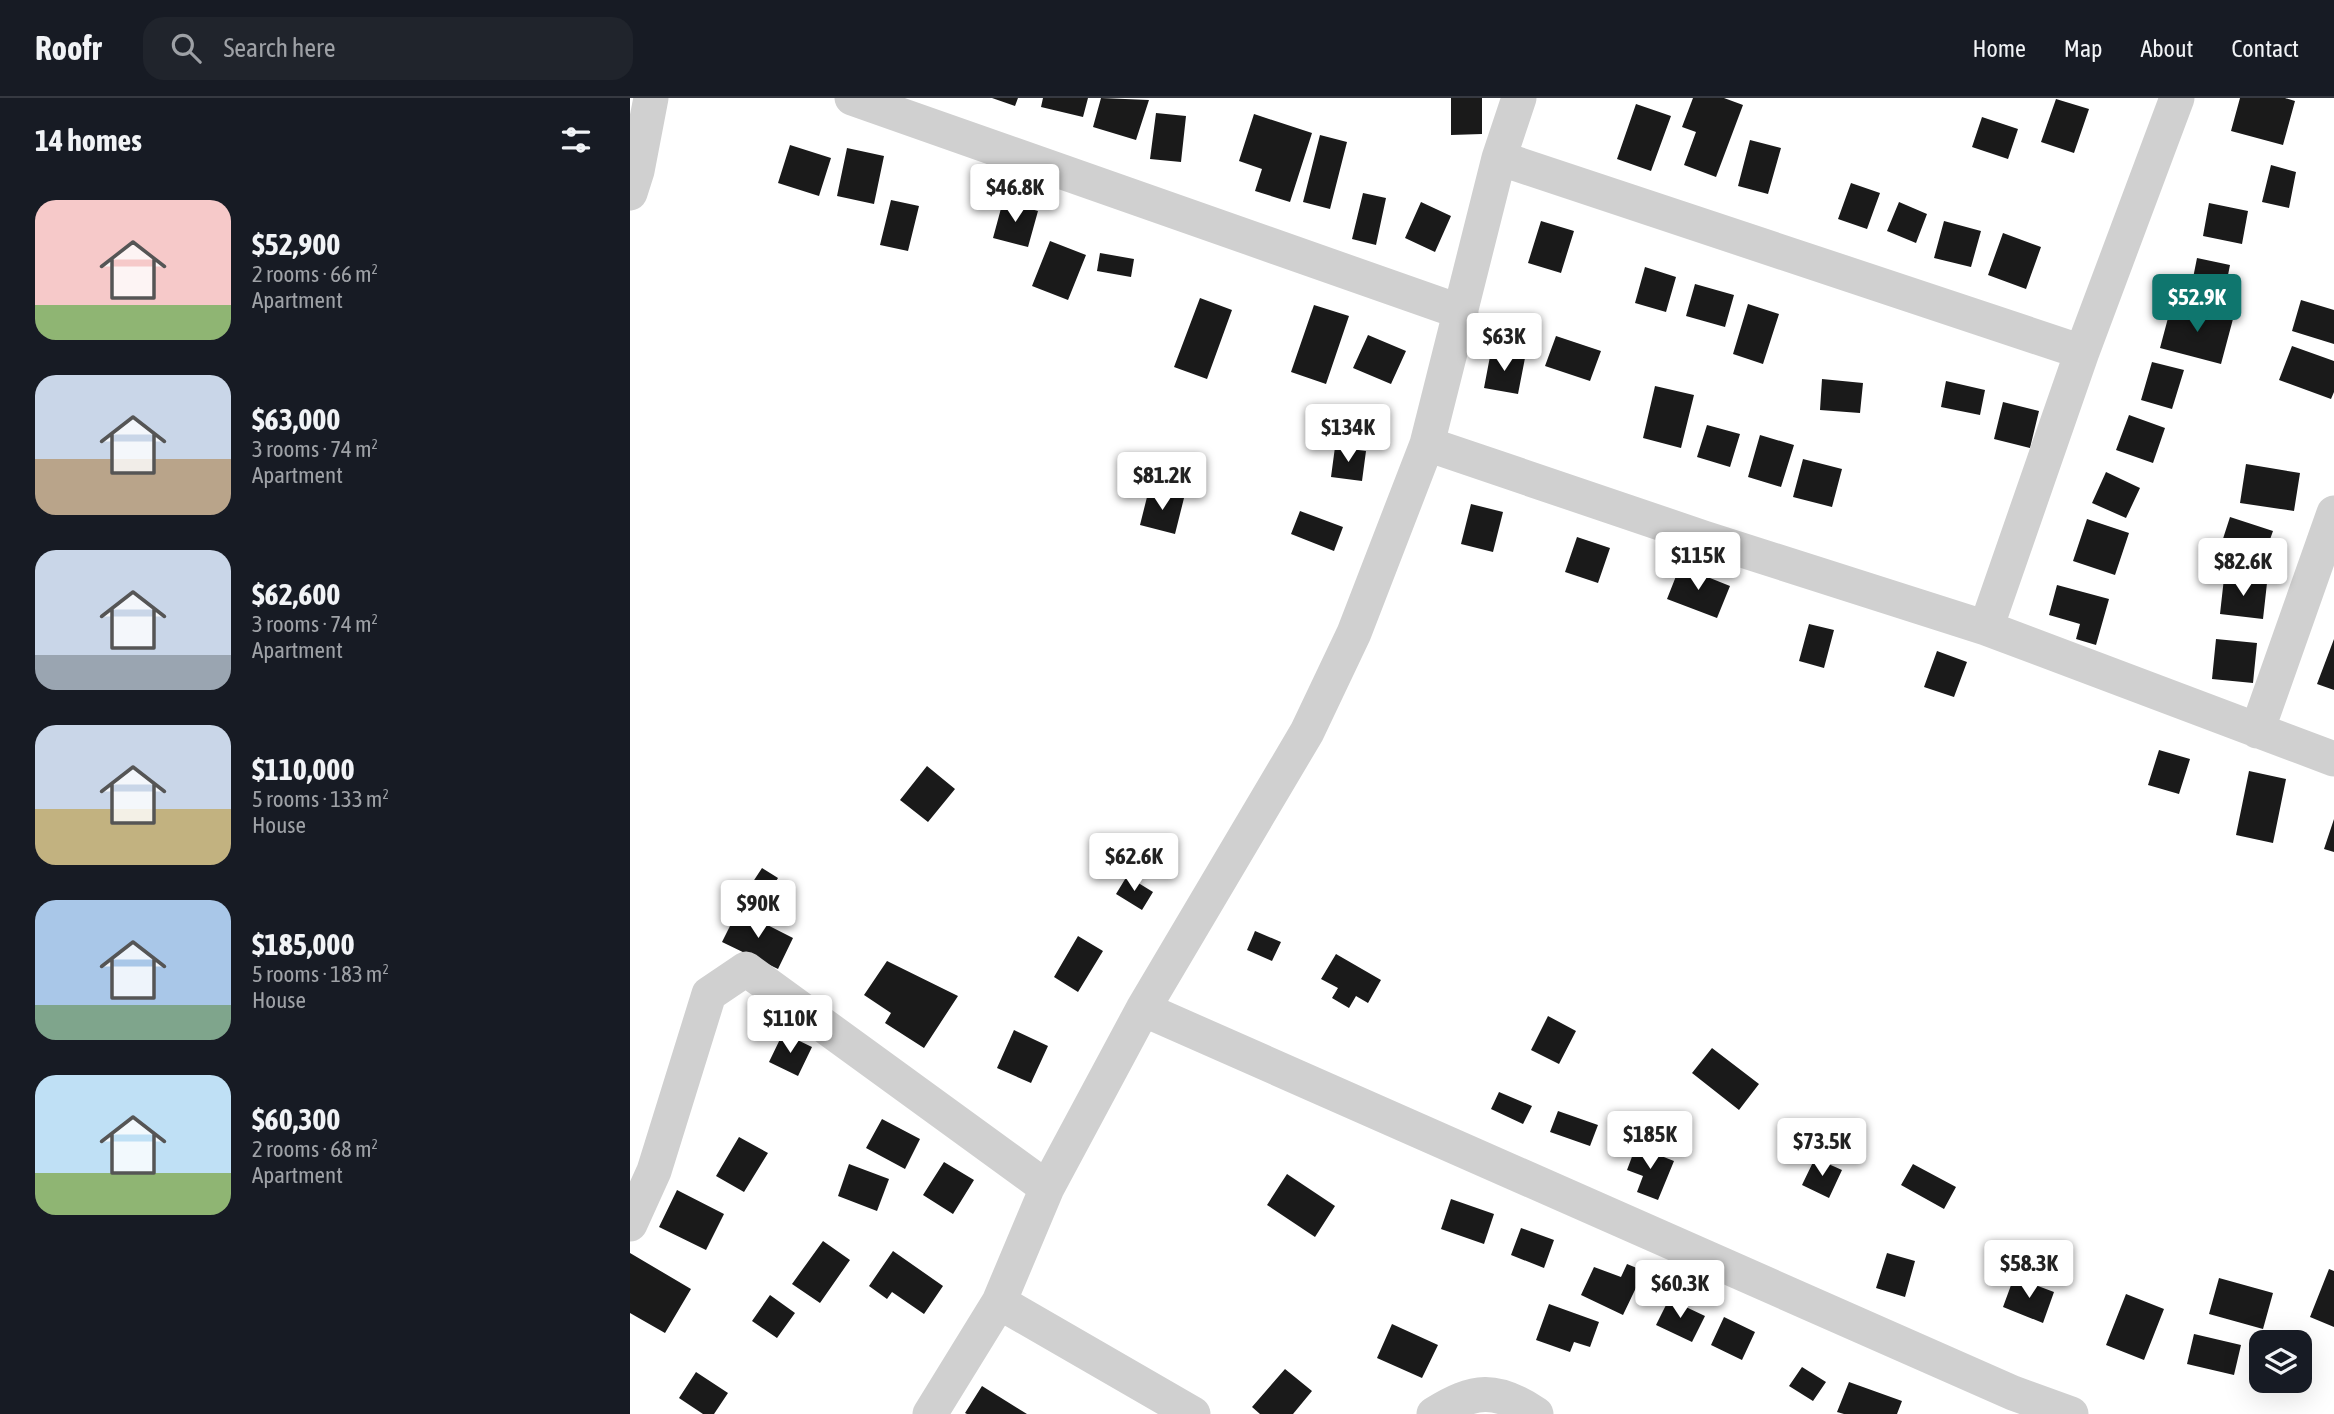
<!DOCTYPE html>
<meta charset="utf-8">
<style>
:root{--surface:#171b24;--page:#20242c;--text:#f1f3f6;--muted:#9ea1a6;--line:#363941;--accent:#0f766e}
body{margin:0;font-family:"Asap Condensed",sans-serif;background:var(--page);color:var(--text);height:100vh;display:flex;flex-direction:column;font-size:26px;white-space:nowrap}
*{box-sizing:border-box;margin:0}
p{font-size:23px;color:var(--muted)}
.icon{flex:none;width:38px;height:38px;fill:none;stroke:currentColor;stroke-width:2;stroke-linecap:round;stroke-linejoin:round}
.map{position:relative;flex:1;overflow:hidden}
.drawer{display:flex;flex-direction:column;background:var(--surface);width:630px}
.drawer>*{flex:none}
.tools{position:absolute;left:1619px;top:1232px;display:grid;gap:14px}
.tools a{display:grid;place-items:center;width:63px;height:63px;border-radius:14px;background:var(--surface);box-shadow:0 7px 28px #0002;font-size:35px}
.price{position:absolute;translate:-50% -60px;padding:0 16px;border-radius:7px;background:#fff;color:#222;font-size:23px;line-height:46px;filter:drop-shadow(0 2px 4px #0008)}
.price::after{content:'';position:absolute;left:50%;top:42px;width:21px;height:16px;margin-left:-10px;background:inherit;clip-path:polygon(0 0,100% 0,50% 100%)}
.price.current{background:var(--accent);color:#fff}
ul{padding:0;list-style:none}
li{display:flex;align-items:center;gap:21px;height:175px;padding:0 35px}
li span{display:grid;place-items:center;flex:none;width:196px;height:140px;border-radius:21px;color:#555}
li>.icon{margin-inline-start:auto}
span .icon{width:84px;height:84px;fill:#fffc;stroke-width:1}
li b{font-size:30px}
h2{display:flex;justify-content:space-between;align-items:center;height:84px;padding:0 35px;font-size:30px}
header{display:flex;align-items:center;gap:42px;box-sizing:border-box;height:98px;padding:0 35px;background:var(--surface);border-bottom:2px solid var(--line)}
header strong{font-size:33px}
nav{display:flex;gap:38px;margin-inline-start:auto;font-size:24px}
.search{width:490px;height:63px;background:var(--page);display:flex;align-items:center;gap:18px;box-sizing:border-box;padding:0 24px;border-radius:21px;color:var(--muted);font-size:26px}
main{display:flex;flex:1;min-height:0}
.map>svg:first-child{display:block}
</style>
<header>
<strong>Roofr</strong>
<div class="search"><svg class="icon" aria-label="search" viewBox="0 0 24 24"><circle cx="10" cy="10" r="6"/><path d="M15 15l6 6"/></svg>Search here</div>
<nav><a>Home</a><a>Map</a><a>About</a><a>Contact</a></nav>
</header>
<main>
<section class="drawer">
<h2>14 homes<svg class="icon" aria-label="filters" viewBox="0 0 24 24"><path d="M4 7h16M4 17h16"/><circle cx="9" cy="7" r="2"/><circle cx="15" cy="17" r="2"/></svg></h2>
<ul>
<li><span style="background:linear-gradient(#f6c9c9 75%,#8fb573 0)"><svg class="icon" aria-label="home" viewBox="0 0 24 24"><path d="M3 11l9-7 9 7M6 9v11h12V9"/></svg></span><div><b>$52,900</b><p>2 rooms · 66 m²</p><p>Apartment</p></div></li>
<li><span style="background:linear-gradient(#c9d6e8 60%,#b9a48a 0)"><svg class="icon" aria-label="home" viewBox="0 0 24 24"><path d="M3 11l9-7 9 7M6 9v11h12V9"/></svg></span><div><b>$63,000</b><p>3 rooms · 74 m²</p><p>Apartment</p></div></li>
<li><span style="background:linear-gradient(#c9d6e8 75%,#9aa5b1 0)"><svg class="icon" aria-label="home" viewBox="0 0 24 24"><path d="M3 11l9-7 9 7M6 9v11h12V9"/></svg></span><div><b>$62,600</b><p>3 rooms · 74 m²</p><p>Apartment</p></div></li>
<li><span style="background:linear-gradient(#c9d6e8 60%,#c2b280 0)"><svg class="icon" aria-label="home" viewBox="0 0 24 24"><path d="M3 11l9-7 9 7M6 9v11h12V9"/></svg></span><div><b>$110,000</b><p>5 rooms · 133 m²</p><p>House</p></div></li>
<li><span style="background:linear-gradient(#a9c7e8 75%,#7fa58c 0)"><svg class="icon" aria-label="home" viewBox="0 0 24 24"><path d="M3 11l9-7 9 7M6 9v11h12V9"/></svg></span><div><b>$185,000</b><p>5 rooms · 183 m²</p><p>House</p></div></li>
<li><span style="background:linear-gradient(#bfe0f5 70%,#8fb573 0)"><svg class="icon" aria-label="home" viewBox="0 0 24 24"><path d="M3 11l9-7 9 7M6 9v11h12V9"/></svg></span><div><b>$60,300</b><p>2 rooms · 68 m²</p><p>Apartment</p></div></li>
</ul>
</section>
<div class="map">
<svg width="1704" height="1316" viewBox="0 0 1704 1316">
<rect width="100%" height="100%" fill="#fff"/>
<path fill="#1a1a1a" d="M362,0H388L385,8Z
M413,0H458L453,19L411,9Z
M471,0L519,2L506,42L463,29Z
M821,0H852V36L821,37Z
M1063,0H1094L1113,7L1086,79L1054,67L1066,34L1052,29Z
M1610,0H1655L1665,3L1653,47L1601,33Z
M1426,1L1459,11L1444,55L1411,44Z
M1006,6L1041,18L1021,73L987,61Z
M526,15L556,18L551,64L520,61Z
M624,16L682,35L660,104L625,93L632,71L609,63Z
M1352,19L1388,31L1378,61L1342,49Z
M690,37L717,44L700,111L673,104Z
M1120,42L1151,50L1138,96L1108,88Z
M160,47L201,60L189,98L148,85Z
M217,50L254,58L244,106L207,98Z
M1641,67L1666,74L1659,110L1632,104Z
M1221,85L1250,95L1237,131L1208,121Z
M733,95L756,100L746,147L722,141Z
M261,102L289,108L278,153L250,147Z
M373,103L408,113L398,149L363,140Z
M791,104L821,118L805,154L775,140Z
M1269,104L1297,116L1286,145L1257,133Z
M1579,105L1618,113L1612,146L1573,138Z
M911,123L944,133L931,175L898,165Z
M1314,123L1351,133L1341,169L1304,160Z
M1373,135L1411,149L1396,191L1358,177Z
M420,143L456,157L438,202L402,188Z
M470,155L504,161L501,179L467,173Z
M1567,160L1600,167L1593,202L1560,195Z
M1015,169L1046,179L1036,214L1005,205Z
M1065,186L1104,197L1095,229L1056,218Z
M570,200L602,212L577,281L544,269Z
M1671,202L1704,212V246L1662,233Z
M1542,205L1603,221L1591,266L1530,250Z
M1118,206L1149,216L1133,266L1103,256Z
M684,207L719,218L696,286L661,274Z
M738,237L776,253L761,286L723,270Z
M926,238L971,253L960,283L915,268Z
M1662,248L1704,263V294L1701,301L1649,282Z
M861,253L895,260L888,296L854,290Z
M1522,264L1554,272L1542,311L1511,302Z
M1192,281L1233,285L1230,315L1190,312Z
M1316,283L1355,292L1350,317L1311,309Z
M1025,288L1064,297L1051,350L1013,340Z
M1373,304L1409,313L1400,350L1364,341Z
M1499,317L1535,330L1523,365L1486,352Z
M1077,327L1110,336L1100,369L1067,359Z
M1130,337L1164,347L1151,389L1118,379Z
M705,349L736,353L732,383L701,379Z
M1173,361L1212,371L1202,409L1163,399Z
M1616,366L1670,375L1664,413L1610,405Z
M1476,374L1510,390L1496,420L1462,405Z
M519,391L554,400L545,436L510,427Z
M841,406L873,414L863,454L831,446Z
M670,413L713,429L704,453L661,436Z
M1600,419L1643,433L1632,464L1590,450Z
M1457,421L1499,435L1485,477L1443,463Z
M947,439L980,450L968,485L935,474Z
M1050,468L1100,488L1087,520L1037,501Z
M1594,480L1637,485L1633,521L1590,516Z
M1427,487L1479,501L1466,547L1446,541L1450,526L1419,517Z
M1179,526L1204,532L1194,570L1169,563Z
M1586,541L1627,545L1623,585L1582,581Z
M1704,541V592L1687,586Z
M1307,553L1337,564L1324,599L1294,589Z
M1529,652L1560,661L1549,696L1518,687Z
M297,668L325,691L298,724L270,702Z
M1619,673L1656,681L1643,745L1606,737Z
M1704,721V754L1694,751Z
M132,770L148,780L143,788L160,798L145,820L113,799Z
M497,778L523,794L512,812L486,796Z
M108,812L163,840L148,871L92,844Z
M625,833L651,844L642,863L617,852Z
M448,838L473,853L448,894L424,879Z
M706,856L751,882L738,905L726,898L719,910L702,900L708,890L691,881Z
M257,863L328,898L294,950L255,925L261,915L234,897Z
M918,918L946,933L929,966L901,952Z
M384,932L418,948L401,985L367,970Z
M153,935L182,949L168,978L139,964Z
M1082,950L1129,986L1109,1012L1062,975Z
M869,994L902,1008L893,1026L861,1011Z
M928,1013L968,1027L960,1048L920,1034Z
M252,1021L290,1041L275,1071L236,1050Z
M109,1039L138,1055L114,1094L86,1078Z
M1006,1048L1044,1063L1028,1102L1007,1094L1013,1078L997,1072Z
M1185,1060L1212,1072L1199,1100L1172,1087Z
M314,1064L344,1082L323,1116L293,1097Z
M219,1066L259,1081L247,1113L208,1098Z
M1283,1066L1326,1089L1314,1111L1271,1087Z
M657,1076L705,1108L685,1139L637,1107Z
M47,1092L94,1116L76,1152L29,1129Z
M821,1101L864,1116L854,1146L811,1131Z
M891,1130L924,1142L914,1170L881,1157Z
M193,1143L220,1162L190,1205L162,1186Z
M263,1153L313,1188L294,1216L262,1194L257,1201L239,1188Z
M0,1155L61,1191L35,1235L0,1215Z
M1257,1155L1285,1163L1275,1199L1246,1190Z
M997,1166L1014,1173L993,1217L951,1197L964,1169L991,1179Z
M1699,1171L1704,1173V1229L1680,1219Z
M1384,1179L1424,1194L1413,1225L1373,1209Z
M1589,1180L1643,1195L1633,1231L1579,1216Z
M1496,1196L1534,1211L1514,1262L1476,1247Z
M140,1197L165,1215L147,1240L122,1223Z
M1039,1201L1075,1218L1062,1244L1026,1227Z
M919,1206L969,1224L960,1249L944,1244L940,1254L906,1242Z
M1094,1219L1125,1234L1112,1262L1081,1247Z
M762,1226L808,1247L792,1280L747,1260Z
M1564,1236L1611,1247L1604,1277L1557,1266Z
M1172,1269L1196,1284L1183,1303L1159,1288Z
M655,1271L682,1293L663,1316H630L622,1309Z
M66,1274L98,1295L84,1316H73L49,1300Z
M1219,1284L1272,1303L1267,1316H1214L1207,1314Z
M352,1288L397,1316H337L335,1315Z"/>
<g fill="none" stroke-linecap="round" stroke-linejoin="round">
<path stroke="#d0d0d0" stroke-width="35" d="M222,0L831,214
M869,60L1452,254
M0,95L7,73L21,0
M797,346L1074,440L1356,530L1704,661
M1356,530L1452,254L1547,0
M1627,633L1704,415
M513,911L1383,1295L1441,1316
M0,1126L24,1073L79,896L116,871L417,1090
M369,1204L563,1316
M300,1316L369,1204L417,1090L513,911L677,634L724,535L797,346L869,60L889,0
M804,1316C844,1291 866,1289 906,1316"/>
</g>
</svg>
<div class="tools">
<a><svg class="icon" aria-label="layers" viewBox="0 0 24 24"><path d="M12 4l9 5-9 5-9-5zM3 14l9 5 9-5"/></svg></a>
</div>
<b class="price" style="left:385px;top:126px">$46.8K</b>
<b class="price current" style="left:1567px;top:236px">$52.9K</b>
<b class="price" style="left:874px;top:275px">$63K</b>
<b class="price" style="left:718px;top:366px">$134K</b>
<b class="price" style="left:532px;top:414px">$81.2K</b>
<b class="price" style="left:1068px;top:494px">$115K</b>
<b class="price" style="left:1613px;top:500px">$82.6K</b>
<b class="price" style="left:504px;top:795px">$62.6K</b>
<b class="price" style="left:128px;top:842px">$90K</b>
<b class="price" style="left:160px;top:957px">$110K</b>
<b class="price" style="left:1020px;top:1073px">$185K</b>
<b class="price" style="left:1192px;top:1080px">$73.5K</b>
<b class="price" style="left:1399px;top:1202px">$58.3K</b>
<b class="price" style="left:1050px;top:1222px">$60.3K</b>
</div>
</main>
